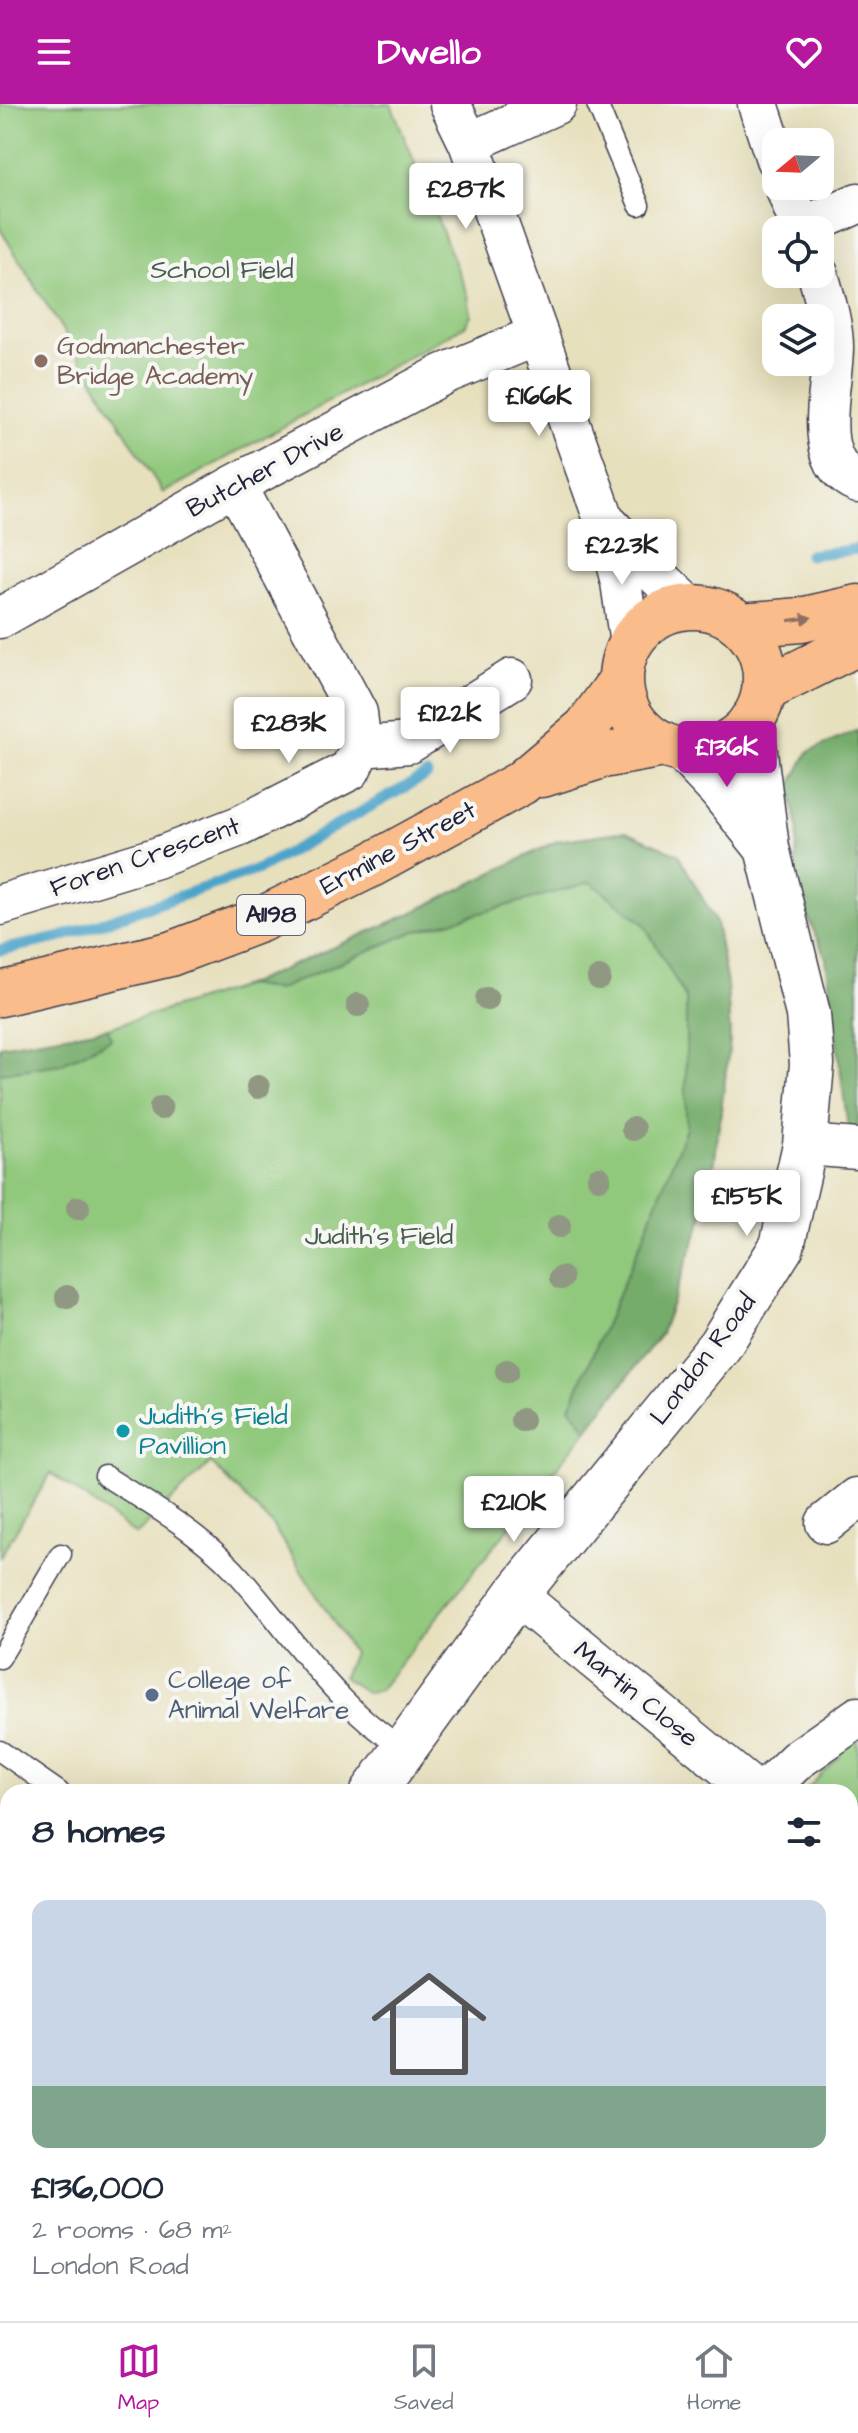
<!DOCTYPE html>
<meta charset="utf-8">
<style>
:root{--surface:#fff;--page:#f2f2f3;--text:#1f2937;--muted:#747a83;--line:#e0e1e3;--accent:#b5179e}
body{margin:0;font-family:"Architects Daughter",sans-serif;background:var(--page);color:var(--text);height:100vh;display:flex;flex-direction:column;font-size:30px;white-space:nowrap}
*{box-sizing:border-box;margin:0}
p{font-size:26px;color:var(--muted)}
.icon{flex:none;width:44px;height:44px;fill:none;stroke:currentColor;stroke-width:2;stroke-linecap:round;stroke-linejoin:round}
.map{position:relative;flex:1;overflow:hidden}
.side{position:absolute;left:0px;top:1680px;width:858px;height:538px;display:flex;flex-direction:column;background:var(--surface);border-radius:24px 24px 0 0;box-shadow:0 8px 32px #0002}
.side>*{flex:none}
.needle{width:52px;rotate:251deg}
.controls{position:absolute;left:762px;top:24px;display:grid;gap:16px}
.controls a{display:grid;place-items:center;width:72px;height:72px;border-radius:16px;background:var(--surface);box-shadow:0 8px 32px #0002;font-size:40px}
.price{position:absolute;translate:-50% -68px;padding:0 18px;border-radius:8px;background:#fff;color:#222;font-size:26px;line-height:52px;filter:drop-shadow(0 2px 4px #0008)}
.price::after{content:'';position:absolute;left:50%;top:48px;width:24px;height:18px;margin-left:-12px;background:inherit;clip-path:polygon(0 0,100% 0,50% 100%)}
.price.current{background:var(--accent);color:#fff}
ul{padding:0;list-style:none}
li{display:grid;align-content:center;gap:16px;height:424px;padding:0 32px}
li span{display:grid;place-items:center;height:248px;border-radius:16px;color:#555}
li>.icon{margin-inline-start:auto}
span .icon{width:144px;height:144px;fill:#fffc;stroke-width:1}
li b{font-size:34px}
h2{display:flex;justify-content:space-between;align-items:center;height:96px;padding:0 32px;font-size:34px}
header{display:flex;justify-content:space-between;align-items:center;height:104px;padding:0 32px;background:var(--accent);color:#fff;font-size:36px;font-weight:700}
.tab-bar{display:flex;justify-content:space-around;align-items:center;height:112px;border-top:2px solid var(--line);background:var(--surface);font-size:22px;color:var(--muted)}
.tab-bar a{display:grid;justify-items:center;gap:4px}
.tab-bar .current{color:var(--accent)}
.map>svg:first-child{display:block}
</style>
<header><svg class="icon" aria-label="menu" viewBox="0 0 24 24"><path d="M4 6h16M4 12h16M4 18h16"/></svg>Dwello<svg class="icon" aria-label="heart" viewBox="0 0 24 24"><path d="M12 20l-8-8c-3-5 5-10 8-4 3-6 11-1 8 4z"/></svg></header>
<div class="map">
<svg width="858" height="2217" viewBox="0 0 858 2217">
<rect width="100%" height="100%" fill="#f6f6f2"/>
<filter id="ink" filterUnits="userSpaceOnUse"><feTurbulence type="fractalNoise" baseFrequency=".0125" numOctaves="2"/><feDisplacementMap in="SourceGraphic" scale="16" xChannelSelector="R" yChannelSelector="G"/><feConvolveMatrix kernelMatrix="1 2 1 2 8 2 1 2 1" color-interpolation-filters="sRGB"/></filter>
<filter id="wash" filterUnits="userSpaceOnUse"><feTurbulence type="fractalNoise" baseFrequency=".006" numOctaves="4" result="noise"/><feDisplacementMap in="SourceGraphic" scale="32" xChannelSelector="R" yChannelSelector="G"/><feGaussianBlur stdDeviation="1.8" result="paint"/><feColorMatrix in="noise" values="0 0 0 0 0 0 0 0 0 0 0 0 0 0 0 0 0 1.4 0 .05"/><feComposite in="paint" operator="in"/></filter>
<g filter="url(#wash)">
<rect width="100%" height="100%" fill="#e7e0bd"/>
<path fill="#90c87b" stroke="#59755b" stroke-width="2" d="M0,0H391L468,191L471,211L465,222L163,389L0,125Z
M626,727L678,750L716,819L727,881L730,935L710,1093L661,1229L587,1326L379,1586L366,1589L343,1573L353,1549L272,1421L211,1359L136,1431L51,1369L0,1453V942L108,924L247,881L410,810L557,737Z
M858,1634V1737L850,1746V1688H804L840,1652L838,1648Z"/>
<path fill="#74ac6b" stroke="#4b6753" stroke-width="2" d="M858,626V1025L854,1030L847,1017L826,854L794,782L798,725L790,683L808,648Z
M626,727L678,750L716,819L727,881L730,935L710,1093L661,1229L587,1326L570,1303L643,1133L686,1024V895L644,820L591,778L413,828L277,886L247,881L410,810L557,737Z
M108,924L111,935L61,960L0,969V942Z"/>
<g fill="none" stroke-linecap="round" stroke-linejoin="round">
<path stroke="#4ea4ca" stroke-width="11" d="M809,451L858,445
M0,846L58,834L259,765L427,671"/>
</g>
</g>
<g filter="url(#ink)">
<g fill="none" stroke-linecap="round" stroke-linejoin="round">
<defs>
<path id="service" d="M597,0L639,101
M105,1372C150,1400 197,1427 234,1466C289,1526 332,1600 403,1644
M0,1554L61,1450
M0,1647L59,1688"/>
<path id="minor" d="M450,0L469,39L604,415L621,478L630,540
M758,0L776,55
M469,39L556,0
M785,82L802,126
M801,124L858,99
M818,170C824,192 833,220 833,243C833,283 809,359 858,378
M609,421L649,464L690,503
M0,514L235,381L444,270L536,232
M361,643L409,639L512,575
M0,801L159,753L240,722L350,666L361,643L357,609L235,381
M805,1041L858,1045
M826,1419L857,1394
M516,1491L756,1688
M764,1688L797,1656L858,1613
M850,2135L858,2148
M365,2210L372,2217"/>
<path id="tertiary" d="M684,647L720,685L767,744
M373,1688L516,1491L720,1241L782,1142L805,1041L812,960L808,910L767,744L751,617
M0,2190L8,2180"/>
<path id="primary" d="M621 575a72 72 0 1 1 144 0a72 72 0 1 1-144 0Z
M741,521L801,516L858,503
M764,586L858,539
M542,671L602,652L663,641
M0,890L170,850L260,816L373,760L521,679L586,624L621,576"/>
</defs>
<use href="#service" stroke="#403e4e" stroke-width="23"/>
<use href="#minor" stroke="#403e4e" stroke-width="43"/>
<use href="#tertiary" stroke="#403e4e" stroke-width="47"/>
<use href="#primary" stroke="#403e4e" stroke-width="47"/>
<use href="#service" stroke="#fff" stroke-width="20"/>
<use href="#minor" stroke="#fff" stroke-width="40"/>
<use href="#tertiary" stroke="#fff" stroke-width="44"/>
<use href="#primary" stroke="#f9bc8a" stroke-width="44"/>
</g>
<g fill="#909782">
<circle cx="599" cy="874" r="12"/>
<circle cx="487" cy="895" r="12"/>
<circle cx="358" cy="901" r="12"/>
<circle cx="258" cy="983" r="12"/>
<circle cx="161" cy="1004" r="12"/>
<circle cx="633" cy="1025" r="12"/>
<circle cx="599" cy="1074" r="12"/>
<circle cx="78" cy="1104" r="12"/>
<circle cx="559" cy="1122" r="12"/>
<circle cx="561" cy="1174" r="12"/>
<circle cx="67" cy="1193" r="12"/>
<circle cx="507" cy="1267" r="12"/>
<circle cx="522" cy="1316" r="12"/>
</g>
<defs><path id="oneway-solid" d="M-6-.8H1V-3.2L6.5 0L1 3.2V.8H-6Z" transform="scale(2)"/></defs>
<use fill="#8e6f62" href="#oneway-solid" transform="translate(800 515) rotate(-8)"/>
</g>
<circle fill="#8d6e63" stroke="#f6f6f2" stroke-width="3" cx="41" cy="257" r="8"/>
<circle fill="#0f9aa8" stroke="#f6f6f2" stroke-width="3" cx="123" cy="1327" r="8"/>
<circle fill="#5c6f8a" stroke="#f6f6f2" stroke-width="3" cx="152" cy="1591" r="8"/>
<g text-anchor="middle" dominant-baseline="central" stroke-width="8" stroke-linejoin="round" paint-order="stroke">
<rect fill="#f6f6f2" stroke="#626272" stroke-width="2" x="237" y="791" width="68" height="40" rx="6"/>
<g font-size="24" font-weight="bold" fill="#22223b">
<text x="271" y="811">A1198</text>
</g>
<g font-size="26" fill="#485c51" stroke="#f6f6f2">
<text x="222" y="166">School Field</text>
<text x="379" y="1132">Judith's Field</text>
</g>
<g font-size="26" fill="#785e54" stroke="#f6f6f2" text-anchor="start">
<text x="57" y="242">Godmanchester<tspan x="57" dy="30">Bridge Academy</tspan></text>
</g>
<g font-size="26" fill="#22223b" stroke="#f6f6f2">
<text transform="translate(265 366) rotate(-28)">Butcher Drive</text>
<text transform="translate(398 744) rotate(-28)">Ermine Street</text>
<text transform="translate(145 753) rotate(-19)">Foren Crescent</text>
<text transform="translate(703 1255) rotate(-53)">London Road</text>
<text transform="translate(636 1590) rotate(39)">Martin Close</text>
</g>
<g font-size="26" fill="#0d838f" stroke="#f6f6f2" text-anchor="start">
<text x="139" y="1312">Judith's Field<tspan x="139" dy="30">Pavillion</tspan></text>
</g>
<g font-size="26" fill="#4e5e75" stroke="#f6f6f2" text-anchor="start">
<text x="168" y="1576">College of<tspan x="168" dy="30">Animal Welfare</tspan></text>
</g>
</g>
</svg>
<div class="controls">
<a><svg class="needle" viewBox="-14 -14 28 28"><path d="M0-13l5 13h-10z" fill="#e53935"/><path d="M0 13l5-13h-10z" fill="#747a83"/></svg></a>
<a><svg class="icon" aria-label="locate" viewBox="0 0 24 24"><circle cx="12" cy="12" r="6"/><path d="M12 2v4M12 18v4M2 12h4M18 12h4"/></svg></a>
<a><svg class="icon" aria-label="layers" viewBox="0 0 24 24"><path d="M12 4l9 5-9 5-9-5zM3 14l9 5 9-5"/></svg></a>
</div>
<b class="price" style="left:466px;top:127px">£287K</b>
<b class="price" style="left:539px;top:334px">£166K</b>
<b class="price" style="left:622px;top:483px">£223K</b>
<b class="price" style="left:450px;top:651px">£122K</b>
<b class="price" style="left:289px;top:661px">£283K</b>
<b class="price current" style="left:727px;top:685px">£136K</b>
<b class="price" style="left:747px;top:1134px">£155K</b>
<b class="price" style="left:514px;top:1440px">£210K</b>
<section class="side">
<h2>8 homes<svg class="icon" aria-label="filters" viewBox="0 0 24 24"><path d="M4 7h16M4 17h16"/><circle cx="9" cy="7" r="2"/><circle cx="15" cy="17" r="2"/></svg></h2>
<ul>
<li><span style="background:linear-gradient(#c9d6e8 75%,#7fa58c 0)"><svg class="icon" aria-label="home" viewBox="0 0 24 24"><path d="M3 11l9-7 9 7M6 9v11h12V9"/></svg></span><div><b>£136,000</b><p>2 rooms · 68 m²</p><p>London Road</p></div></li>
</ul>
</section>
</div>
<nav class="tab-bar">
<a class="current"><svg class="icon" aria-label="map" viewBox="0 0 24 24"><path d="M3 6l6-2 6 2 6-2v14l-6 2-6-2-6 2zM9 4v14M15 6v14"/></svg>Map</a>
<a><svg class="icon" aria-label="saved" viewBox="0 0 24 24"><path d="M7 4h10v16l-5-4-5 4z"/></svg>Saved</a>
<a><svg class="icon" aria-label="home" viewBox="0 0 24 24"><path d="M3 11l9-7 9 7M6 9v11h12V9"/></svg>Home</a>
</nav>
